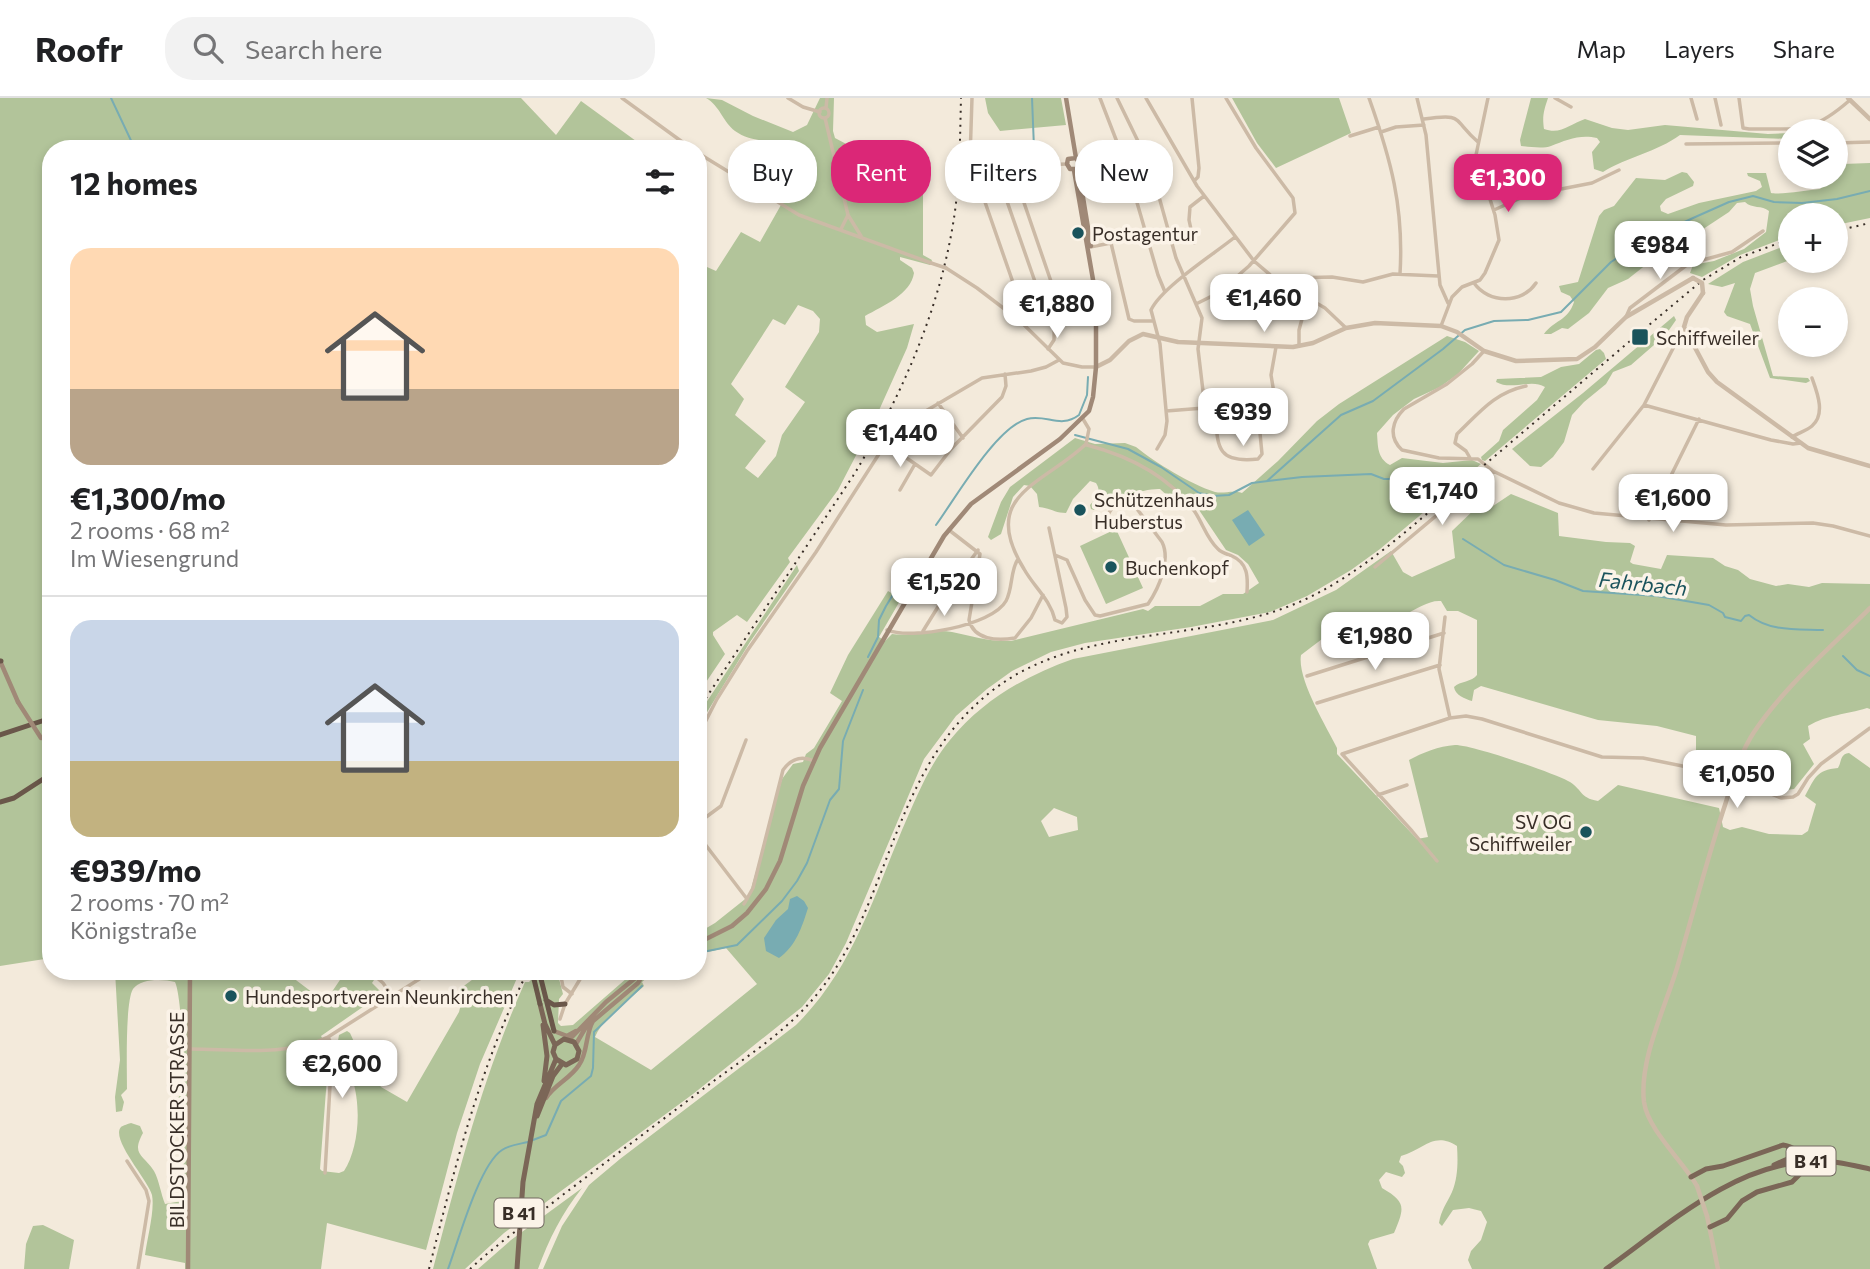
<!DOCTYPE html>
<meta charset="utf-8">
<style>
:root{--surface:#fff;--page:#f2f2f2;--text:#202124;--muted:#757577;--line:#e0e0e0;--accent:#db2777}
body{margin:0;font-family:Commissioner,sans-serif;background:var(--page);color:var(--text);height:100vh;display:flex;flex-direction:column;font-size:26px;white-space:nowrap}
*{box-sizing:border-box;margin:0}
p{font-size:23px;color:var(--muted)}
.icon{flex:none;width:38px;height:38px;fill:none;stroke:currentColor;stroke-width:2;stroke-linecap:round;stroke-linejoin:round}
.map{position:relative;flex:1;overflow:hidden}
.drawer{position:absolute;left:42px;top:42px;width:665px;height:840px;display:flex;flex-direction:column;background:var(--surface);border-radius:28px;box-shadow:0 4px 10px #0003}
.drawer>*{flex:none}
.hud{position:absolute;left:728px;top:42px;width:665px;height:63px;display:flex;gap:14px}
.fabs{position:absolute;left:1778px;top:21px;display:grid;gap:14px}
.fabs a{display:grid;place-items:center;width:70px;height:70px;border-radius:50%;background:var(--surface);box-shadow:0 4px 10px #0003;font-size:35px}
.price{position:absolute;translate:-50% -60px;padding:0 16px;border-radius:14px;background:#fff;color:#222;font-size:23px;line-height:46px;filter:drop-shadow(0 2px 4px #0008)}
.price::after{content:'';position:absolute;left:50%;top:42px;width:21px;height:16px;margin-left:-10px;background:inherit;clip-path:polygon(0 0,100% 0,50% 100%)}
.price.current{background:var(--accent);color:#fff}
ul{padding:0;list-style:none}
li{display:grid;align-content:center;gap:14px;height:371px;padding:0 28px}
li+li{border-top:2px solid var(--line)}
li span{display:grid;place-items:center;height:217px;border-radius:21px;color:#555}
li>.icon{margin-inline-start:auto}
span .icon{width:126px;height:126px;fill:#fffc;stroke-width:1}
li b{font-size:30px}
h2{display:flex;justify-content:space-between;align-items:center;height:84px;padding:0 28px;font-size:30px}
.tag{padding:0 24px;border-radius:28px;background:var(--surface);box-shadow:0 4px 10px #0003;font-size:24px;line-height:63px}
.tag.current{background:var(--accent);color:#fff}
header{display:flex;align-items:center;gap:42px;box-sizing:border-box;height:98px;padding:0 35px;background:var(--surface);border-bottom:2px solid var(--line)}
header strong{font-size:33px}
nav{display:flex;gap:38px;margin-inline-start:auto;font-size:24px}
.search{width:490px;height:63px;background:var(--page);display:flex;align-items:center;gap:18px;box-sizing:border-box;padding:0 24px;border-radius:28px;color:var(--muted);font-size:26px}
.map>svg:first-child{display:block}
</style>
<header>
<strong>Roofr</strong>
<div class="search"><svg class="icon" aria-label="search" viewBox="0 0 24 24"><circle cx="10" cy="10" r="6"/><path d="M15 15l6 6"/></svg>Search here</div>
<nav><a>Map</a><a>Layers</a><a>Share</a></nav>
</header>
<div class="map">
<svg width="1870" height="1171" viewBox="0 0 1870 1171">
<rect width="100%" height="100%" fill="#f3eadb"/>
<path fill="#b2c49a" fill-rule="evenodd" d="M0,0H521L556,37L581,3L647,51H51V860L0,868Z
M706,0L722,2L753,18L793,34L807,27L820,0H834L833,33L835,40L923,87V157L932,162L930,167L900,159V162L912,170L914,175C911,196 883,208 865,218L866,227L877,234L914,226L907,250L876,319L838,392L788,460L790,464L747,524L737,517L713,534V537L725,556L698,596V165L716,173L741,134L760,144L807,61L804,51C783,41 754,47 735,33C723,24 720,8 706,0ZM798,207L813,213L820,221L819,234L785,289L805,304L782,337L776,358L758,380L745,370L766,343L735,317L744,301L731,286L773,221L785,227Z
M985,0H1061L1066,27L1000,33L988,15Z
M1232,0H1339L1351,35L1276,70L1257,45Z
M1531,0H1548C1544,12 1542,18 1544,31C1561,37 1570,26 1585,21L1612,30L1628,32L1665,27L1768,36L1790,35V41L1680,37C1657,54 1627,59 1603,74L1594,71L1592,54L1600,44L1597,40C1580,36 1566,42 1551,48C1544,51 1529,49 1521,48L1520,42Z
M1870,65V120L1836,127V117H1790V138L1740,157L1702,179L1690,175L1693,167L1714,163L1744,151L1766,134L1769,113C1762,107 1752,111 1745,104L1737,105L1729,114L1688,141L1661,150L1652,162L1628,181L1608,190L1589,215L1568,231L1562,230L1551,236H1544C1554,222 1568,223 1574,204L1570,198L1561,194L1559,188L1578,184L1599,118L1604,112L1614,108L1636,80L1665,82L1682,74L1687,75L1694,84L1693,88L1666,101L1660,108L1661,113L1668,116L1699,105L1756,93L1762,89L1760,83L1748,78L1747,75H1766L1771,95C1780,97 1808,92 1820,91L1827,84L1837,80L1838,69L1843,66Z
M1790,146V162L1755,175L1750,191L1753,208L1773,278L1808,280L1810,283L1806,285L1770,280L1750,226L1727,218L1724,214L1735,185L1722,189L1708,186L1743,164Z
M1674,218L1676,222L1667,235L1654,247L1631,267L1613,274L1606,286L1584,304L1572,317L1564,344L1553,359L1541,369L1530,368L1512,351L1583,295Z
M1447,238L1465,244L1479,253L1458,276L1440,289L1414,301L1393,317L1377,335C1378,348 1377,360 1390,367L1402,360L1443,365L1472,362L1481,366L1380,451L1351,472L1307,498L1270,514L1191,529L1085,545L1051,554L1012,573L987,591L956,618L924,661L846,845L829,876L802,909L693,996L504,1135L465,1171H433C459,1072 483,978 525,884H529L539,873H557L563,896L559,901L558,925L561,928L573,927L635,873H663L654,880L652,875L642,884L644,888C628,903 603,919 595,939L651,972L757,886L726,850L698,856V835L715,825L749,798L782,681L793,666L803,664L806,656L814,650L842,603L830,595L848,557L888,493L901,501L879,539L885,543L892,536C912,539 932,530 952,534C972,538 990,544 1011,543L1143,511L1148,513L1155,508H1200L1223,496H1243L1259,485L1248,466L1238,457L1226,452L1197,409C1181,410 1172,402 1160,391C1146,390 1106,402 1094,412L1091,411L1090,407C1096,400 1102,394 1096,385L1090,383L1073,401L1066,415C1055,415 1050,410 1039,409L1037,396L1030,388L1024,387L1013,399L1001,436L991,442L988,439L1001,404L1010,389L1075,340L1095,346L1125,345L1136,349C1156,365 1190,386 1215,394C1224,396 1232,392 1242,395L1278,363L1317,323L1339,306Z
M1600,251L1604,255L1606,261L1485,363L1482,362L1481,359L1499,343L1503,332L1537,302L1545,289C1531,280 1512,293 1496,284L1497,281L1541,279L1561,269L1579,266L1596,252Z
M1511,396L1558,415L1559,438L1606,444L1630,445L1635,448L1630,464L1633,466L1661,471L1667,457L1713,460L1725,468L1738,472L1750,481L1776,488L1788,486L1809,489L1822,485L1870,486V611L1867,610C1845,617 1829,616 1808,628L1810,641L1803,646L1814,666L1794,691L1779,693L1754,679L1696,662V638L1657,628L1598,622L1481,588L1474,592L1472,603C1465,601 1455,597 1454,589C1460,583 1472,584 1477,577V522L1458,513H1447L1441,503C1428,502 1418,511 1405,516C1388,522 1365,514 1354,532L1326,538L1301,557C1297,581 1326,628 1337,650V656L1417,741L1428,739L1409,662C1422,655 1439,648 1455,647C1473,647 1550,674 1568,683C1582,690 1579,700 1598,703L1618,687L1719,710L1723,729L1730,732L1742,729L1769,736L1802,737L1808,733L1816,706L1805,698C1815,680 1816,672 1838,670C1842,663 1840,656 1849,655L1870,670V1171H1472L1468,1162L1471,1153L1481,1142L1487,1124L1481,1113L1469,1110L1453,1112L1442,1128L1439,1125C1441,1112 1447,1105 1452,1094C1458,1080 1458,1063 1457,1048C1433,1033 1424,1052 1401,1058L1399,1064L1403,1068L1405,1075L1402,1079L1386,1074L1379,1082L1382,1090C1406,1104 1405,1109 1394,1135L1370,1142L1368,1146L1377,1171H543L562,1128L589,1087L620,1061L796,927C851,873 873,801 902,732C916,700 928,669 950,642C983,602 1025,578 1073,561L1273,522L1336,492L1391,453L1403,474L1412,479L1455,460L1452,433L1480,406L1484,410H1490ZM1054,710L1077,719L1078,732L1049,739L1041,723Z
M1116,431L1143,490L1106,506L1080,448Z
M797,467L799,473L750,544L698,629V617Z
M115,873H284L325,904L346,873H380L372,885L380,893V897L321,938L329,953L320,1071L322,1073L339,1075L344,1073C363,1044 364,979 336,954L339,937L347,933L350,935L365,968L381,989L407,1004L459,914L461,906L457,896L461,890L484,873H520L480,966L457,1035L426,1152L327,1125L321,1171H185V1165L145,1157C147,1141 155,1112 152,1097C149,1083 110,1041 121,1029C122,1028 130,1025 131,1025L140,1028L143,1035C131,1057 143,1056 154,1073C159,1082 161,1096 165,1106L182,1103L183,1017L177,1006C178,999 182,992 183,984C185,970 181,896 175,884C163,881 141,880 133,891C125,904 127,972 127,991L121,997L124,1004L122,1013L116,1014L115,999L120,962Z
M582,1090C562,1115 549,1141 538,1171H478L511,1142Z
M43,1127L74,1142L69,1171H24L26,1146L33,1128Z"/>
<path fill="#78acb2" d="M1248,412L1265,437L1249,448L1232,422Z
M797,798L804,803L808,810C802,829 796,848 779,860L766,853L764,840L776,822L788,811L790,801Z"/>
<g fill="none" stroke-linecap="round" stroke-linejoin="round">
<path stroke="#78acb2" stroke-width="2" d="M111,0L135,51
M1032,0L1034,50
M1075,337L1128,351L1161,369L1199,395L1213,398L1229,397L1252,385L1302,379L1371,376L1384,381H1402L1422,377L1430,380L1431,385
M1267,383L1341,317L1373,303L1443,251L1465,232L1494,223L1528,222L1561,214L1611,164L1640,145L1693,120L1729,104L1753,98L1774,104L1802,105L1837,101L1870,93
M936,427C955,401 996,329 1027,321C1047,316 1060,331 1079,317L1087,297L1088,279
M1463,441L1504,467L1555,482L1583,493L1657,498L1709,507L1723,515L1725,519L1741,523L1745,518L1749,517C1770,534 1797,531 1823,532
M1843,558L1857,572L1870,578
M868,559L878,539L879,522L886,508L910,469
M698,855L737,847L782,803L797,783L807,765L830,702L839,691L843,643L863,592
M654,877L659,873
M533,1042L546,1037L561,1003L591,978L593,970L594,934L642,888
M448,1171C458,1144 479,1067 502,1052C509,1047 520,1046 528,1044"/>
<path stroke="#ccbaa6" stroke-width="3.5" d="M622,0L692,51
M788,0L803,9L820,14
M972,0L970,61L1017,196L1021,212L1019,222
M1100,0L1127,70L1158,177L1165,194
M1117,0L1151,70L1176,160L1202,220L1198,251L1205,310
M1146,0L1197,88L1254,163L1275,181L1325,210L1346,230
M1192,0L1199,70L1198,79L1194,83
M1369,0C1391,62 1404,109 1400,176
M1417,0L1426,37L1440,187L1448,205
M1555,0L1571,9
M1691,0L1697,21
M1715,0L1721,27
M1739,0L1743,30L1749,31C1799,30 1810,37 1850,2
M826,10L827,0
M819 15a5 5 0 1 1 10 0a5 5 0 1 1-10 0Z
M825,20L848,117L861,138
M1424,21C1464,15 1452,21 1478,44
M1381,34L1396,29L1424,27
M1350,38L1379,29
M1836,45L1870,44
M1686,46L1790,45
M698,55L799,117L931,165
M1010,64L1055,195L1054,242L1048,251
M994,66L1040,198L1055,201
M971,67C1004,63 1035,68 1067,66
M1494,112L1525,98L1592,85L1619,72
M841,131L848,117
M1194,145L1189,122L1190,109L1204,98
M1090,149L1111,145L1129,221L1134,223H1153
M946,170L977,190L1019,222L1063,265L1082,269H1096
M1474,185C1489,206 1522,206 1536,185
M1284,187L1292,180L1332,179L1363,184L1393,176L1438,178
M1196,206L1218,195L1249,168L1295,115L1293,100L1256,50L1226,0
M1626,219L1630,210L1688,166L1732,154L1763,133
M1441,228L1452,199L1462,189L1480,182L1485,175L1499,142L1495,117L1476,57L1488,0
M1299,248V232L1308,199
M1484,253L1472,266L1447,286L1404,311C1392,323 1388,339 1402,352L1439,360L1478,361L1493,373L1559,405L1594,415L1726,427L1813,425L1833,428L1870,438
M938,305L963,340
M1644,307L1771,342L1793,346L1801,345
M1215,309C1218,345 1213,366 1258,361L1262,356L1257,304
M1166,313L1230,308L1275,301L1271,277L1276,249
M1792,339C1798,335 1806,333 1812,328C1826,316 1817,294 1812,280
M885,345L931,377L951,351L1002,299L1006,288L1005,276
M1087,347C1129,358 1169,378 1195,414C1203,426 1207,441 1218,451C1222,455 1227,456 1232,458C1248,465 1248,479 1247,494
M1157,351L1165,337L1167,323L1160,246L1151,212C1162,189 1214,156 1235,139
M1470,360L1466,353L1455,345L1457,336C1480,314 1494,295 1526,288
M1593,371L1644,307L1684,229
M900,392L915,366
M1649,422L1699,321
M1049,430L1066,510L1067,519L1062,525L1055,522C1050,501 1034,489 1024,471C978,397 1043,387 1086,346L1089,331L1083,321
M949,432L980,456L969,522C974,542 997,543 1015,540L1031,520L1043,497
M1055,457L1067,462L1085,502L1095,517L1100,518L1148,506C1159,490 1171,462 1162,444L1131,403C1118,400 1113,408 1107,418
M1375,469L1449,407L1493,373
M1445,519L1439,571L1450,620
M887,532C911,542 992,528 1006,503C1013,490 1010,473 1018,461
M923,533L946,496L978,452
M1307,578L1444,535
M1317,605L1440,567
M698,638L717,601L747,553L816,454L895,331L982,280L1031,273L1046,269L1059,262
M1378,697L1407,687
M698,725L721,708L746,642
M698,737L747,801
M1437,763L1412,733L1342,656L1450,620L1466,618L1482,621L1602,659L1643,660L1712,674L1741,683L1781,700L1793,699L1798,696L1808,680L1821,666L1870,630
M744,806L753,790L783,672C791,661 801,657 814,663
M369,873L383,885L392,898
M560,873L563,889L572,896
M560,921L565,906L585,873
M190,951C234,951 287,959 328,939L432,873
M127,1063L146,1092L149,1103L138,1171
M325,1075L332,953V947L328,939"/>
<path stroke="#ccbaa6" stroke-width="4.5" d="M1848,0L1870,21
M1703,195L1687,219L1684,229L1708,274L1717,284L1808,350L1870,368
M1096,269L1110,262L1129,243L1143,236L1178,244L1293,249L1313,245L1346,230L1375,225L1441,228L1457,234L1484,253L1516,263L1577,261L1595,249L1626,219L1693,180
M1697,1088C1682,1062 1648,1032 1644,1004C1639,962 1665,910 1677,870C1693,816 1707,761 1725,707C1733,682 1739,657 1754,634C1786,587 1830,550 1870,510
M1707,1118L1718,1171"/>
<path stroke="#a08977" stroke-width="4.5" d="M1066,0L1076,60L1080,66L1076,71H1070L1067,66L1068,61L1076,60
M1078,69L1091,148
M0,563L18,604
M698,845L732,828L747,815L766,791L780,763L803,688L820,650L944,438L971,406L1060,341L1089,313L1093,299L1096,269V199L1074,72
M554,933L567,938L576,933
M569,942L606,904L634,881L647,873
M576,946L586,929L638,885L642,878
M546,1000C555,986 570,981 579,967C588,955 585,937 593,923
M188,1171L190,873"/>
<path stroke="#7b6657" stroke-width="5" d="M540,906L545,926L555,947L553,954L556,961L566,967L577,961L579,953L574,944L564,941L555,947
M543,927L547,958L544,983
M537,1018L553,978L562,966
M1774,1067L1792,1059V1052L1788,1049
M1691,1079L1706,1071L1723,1068L1783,1047C1796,1048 1802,1060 1815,1060
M1710,1129L1727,1121L1742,1103L1757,1094L1792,1084L1807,1069L1821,1066
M517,1171L523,1084L537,1006L556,961
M1606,1171C1668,1127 1732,1067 1812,1063C1831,1062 1851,1067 1870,1071"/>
<path stroke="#6a574a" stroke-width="5" d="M0,563H1
M0,637L51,620
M48,650L51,657
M0,704L14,700L51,676
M532,873L540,906
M539,873L554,933
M546,902L554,907L565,906"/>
<path stroke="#382e27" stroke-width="2" stroke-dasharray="2 5" stroke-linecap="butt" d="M1836,133L1870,125
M698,612L853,378C902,298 942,207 955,113C960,76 960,38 961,0
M429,1171C455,1069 480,967 528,873
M470,1171C498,1145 530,1123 560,1099C610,1061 661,1023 711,985C746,959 784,935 813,901C893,808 888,673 993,592C1083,523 1206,548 1306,501C1365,473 1414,426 1464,384C1544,317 1623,248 1703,182L1741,159L1790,141"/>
<path stroke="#ccbaa6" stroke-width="3.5" d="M931,165L946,170"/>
<path stroke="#ccbaa6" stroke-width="4.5" d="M1693,180L1702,185L1703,195
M1697,1088L1707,1118"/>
<path stroke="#a08977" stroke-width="4.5" d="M18,604L41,640"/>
</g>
<g fill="#1a535c" stroke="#fbf3e8" stroke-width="2.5">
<circle cx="1078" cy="135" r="7"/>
<rect x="1631" y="230" width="18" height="18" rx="3.5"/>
<circle cx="1080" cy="412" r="7"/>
<circle cx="1111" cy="469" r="7"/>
<circle cx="1586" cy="734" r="7"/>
<circle cx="231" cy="898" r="7"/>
</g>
<g text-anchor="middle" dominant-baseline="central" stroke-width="7" stroke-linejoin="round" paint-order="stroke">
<g fill="#fbf3e8" stroke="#726961" stroke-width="2">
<rect x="1786.5" y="1048.5" width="49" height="29" rx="5"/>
<rect x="494.5" y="1100.5" width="49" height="29" rx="5"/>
</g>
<g font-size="18" font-weight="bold" fill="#382e27">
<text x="1811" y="1063">B 41</text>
<text x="519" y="1115">B 41</text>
</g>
<g font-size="19" fill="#382e27" stroke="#fbf3e8" text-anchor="start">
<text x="1092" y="135">Postagentur</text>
<text x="1656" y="239">Schiffweiler</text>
<text x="1094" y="401">Schützenhaus<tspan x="1094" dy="22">Huberstus</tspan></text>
<text x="1125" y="469">Buchenkopf</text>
<text x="1572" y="723" text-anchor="end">SV OG<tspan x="1572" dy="22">Schiffweiler</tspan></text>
<text x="245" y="898">Hundesportverein Neunkirchen</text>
</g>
<g font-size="19" fill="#382e27" stroke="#fbf3e8">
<text transform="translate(176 1022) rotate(-90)">BILDSTOCKER STRASSE</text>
</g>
<g font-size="21" font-style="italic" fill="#1a535c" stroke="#fbf3e8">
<text transform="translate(1643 485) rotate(6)">Fahrbach</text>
</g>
</g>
</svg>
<div class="fabs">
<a><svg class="icon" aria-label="layers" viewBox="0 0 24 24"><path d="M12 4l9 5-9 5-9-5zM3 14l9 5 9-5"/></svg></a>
<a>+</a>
<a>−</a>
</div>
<b class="price current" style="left:1508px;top:116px">€1,300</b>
<b class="price" style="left:1660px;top:183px">€984</b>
<b class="price" style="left:1264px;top:236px">€1,460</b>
<b class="price" style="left:1057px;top:242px">€1,880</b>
<b class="price" style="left:1243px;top:350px">€939</b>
<b class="price" style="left:900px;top:371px">€1,440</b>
<b class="price" style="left:1442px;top:429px">€1,740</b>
<b class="price" style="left:1673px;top:436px">€1,600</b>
<b class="price" style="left:944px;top:520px">€1,520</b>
<b class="price" style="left:1375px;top:574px">€1,980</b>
<b class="price" style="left:1737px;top:712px">€1,050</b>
<b class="price" style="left:342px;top:1002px">€2,600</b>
<div class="hud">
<a class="tag">Buy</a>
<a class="tag current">Rent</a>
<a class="tag">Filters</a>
<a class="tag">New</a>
</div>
<section class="drawer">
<h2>12 homes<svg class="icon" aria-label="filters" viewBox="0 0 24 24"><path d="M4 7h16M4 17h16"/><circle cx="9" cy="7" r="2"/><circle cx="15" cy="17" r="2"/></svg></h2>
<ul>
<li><span style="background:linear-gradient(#ffd9b3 65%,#b9a48a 0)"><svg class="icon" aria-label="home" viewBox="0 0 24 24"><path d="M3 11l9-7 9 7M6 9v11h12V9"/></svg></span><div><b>€1,300/mo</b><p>2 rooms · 68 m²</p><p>Im Wiesengrund</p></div></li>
<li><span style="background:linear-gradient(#c9d6e8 65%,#c2b280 0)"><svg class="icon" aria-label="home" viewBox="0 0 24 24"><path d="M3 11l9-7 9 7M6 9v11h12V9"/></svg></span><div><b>€939/mo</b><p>2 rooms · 70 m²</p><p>Königstraße</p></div></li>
</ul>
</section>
</div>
